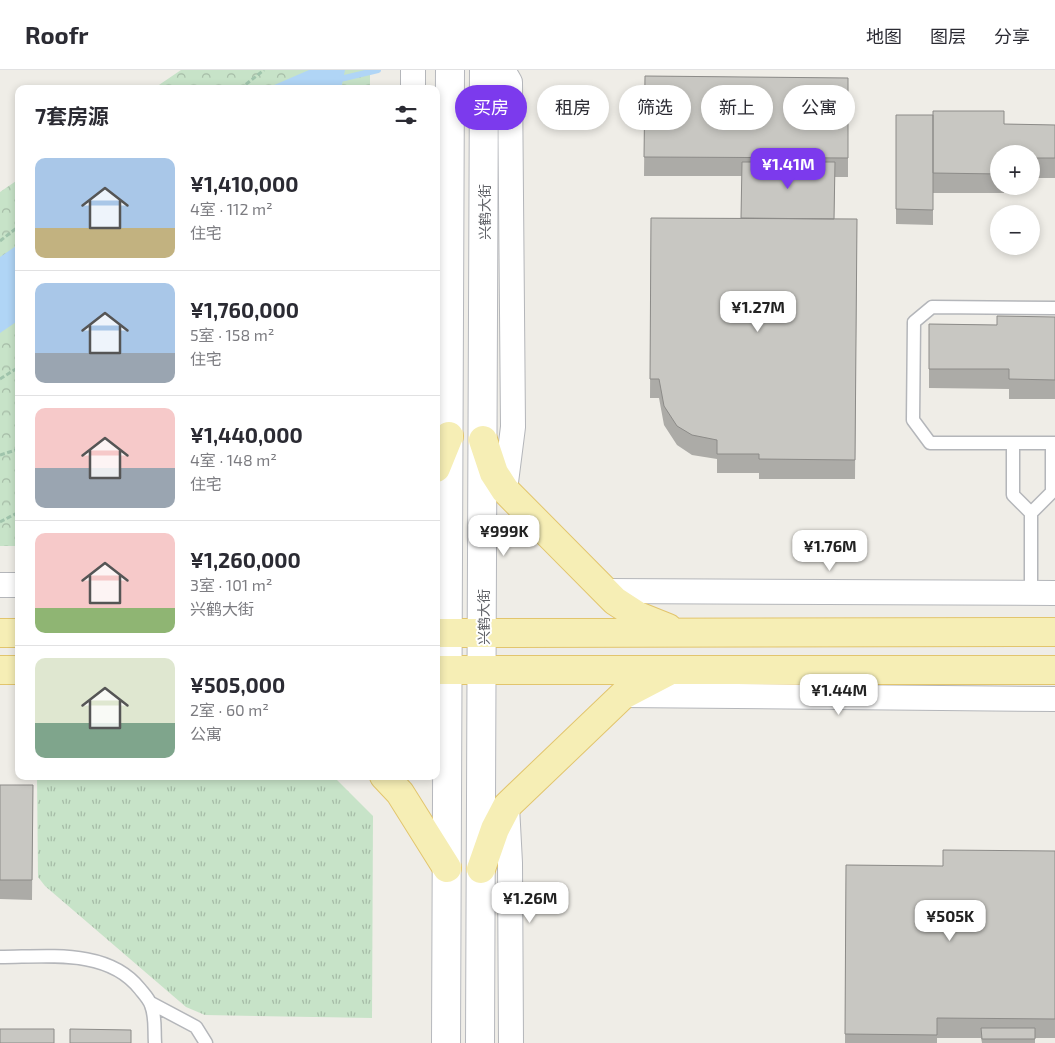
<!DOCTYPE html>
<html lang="zh">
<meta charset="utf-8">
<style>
:root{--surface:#fff;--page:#f7f7f7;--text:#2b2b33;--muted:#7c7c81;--line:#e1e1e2;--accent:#7c3aed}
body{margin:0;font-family:"Exo 2","Noto Sans SC",sans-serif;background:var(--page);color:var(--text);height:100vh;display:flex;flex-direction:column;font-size:19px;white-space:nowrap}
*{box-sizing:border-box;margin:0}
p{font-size:16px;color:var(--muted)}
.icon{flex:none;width:28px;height:28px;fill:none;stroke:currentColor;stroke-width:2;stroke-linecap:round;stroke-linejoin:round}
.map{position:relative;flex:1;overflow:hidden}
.details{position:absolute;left:15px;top:15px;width:425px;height:695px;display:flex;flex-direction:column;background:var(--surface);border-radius:10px;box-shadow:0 2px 8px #0003}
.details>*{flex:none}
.hud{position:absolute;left:455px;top:15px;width:475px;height:45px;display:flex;gap:10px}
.controls{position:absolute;left:990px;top:75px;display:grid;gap:10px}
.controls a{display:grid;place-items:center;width:50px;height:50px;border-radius:50%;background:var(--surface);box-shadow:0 2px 8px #0003;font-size:25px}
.price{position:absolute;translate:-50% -42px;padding:0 11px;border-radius:10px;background:#fff;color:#222;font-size:16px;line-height:32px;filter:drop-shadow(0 1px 2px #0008)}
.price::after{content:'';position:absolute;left:50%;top:30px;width:15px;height:11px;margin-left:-8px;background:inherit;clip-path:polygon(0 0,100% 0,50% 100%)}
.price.active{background:var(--accent);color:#fff}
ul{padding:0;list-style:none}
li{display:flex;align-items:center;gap:15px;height:125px;padding:0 20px}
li+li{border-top:1px solid var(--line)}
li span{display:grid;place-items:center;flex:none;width:140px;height:100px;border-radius:10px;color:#555}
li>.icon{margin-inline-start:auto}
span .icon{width:60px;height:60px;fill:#fffc;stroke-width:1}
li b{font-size:21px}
h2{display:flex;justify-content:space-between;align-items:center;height:60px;padding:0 20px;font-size:21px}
.chip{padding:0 18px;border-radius:22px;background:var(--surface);box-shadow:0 2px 8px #0003;font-size:18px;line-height:45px}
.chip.active{background:var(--accent);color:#fff}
header{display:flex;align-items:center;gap:30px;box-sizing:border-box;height:70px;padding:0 25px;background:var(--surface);border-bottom:1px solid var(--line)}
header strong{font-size:24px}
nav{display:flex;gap:28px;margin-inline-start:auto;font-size:18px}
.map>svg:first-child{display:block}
</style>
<header>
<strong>Roofr</strong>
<nav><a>地图</a><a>图层</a><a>分享</a></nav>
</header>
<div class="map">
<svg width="1055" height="973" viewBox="0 0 1055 973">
<defs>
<pattern id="grass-tufts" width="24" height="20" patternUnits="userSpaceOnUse" patternTransform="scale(1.25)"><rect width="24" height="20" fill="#c7e3c8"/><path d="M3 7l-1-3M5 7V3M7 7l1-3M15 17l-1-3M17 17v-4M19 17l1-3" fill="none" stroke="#a5bba6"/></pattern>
<pattern id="forest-crowns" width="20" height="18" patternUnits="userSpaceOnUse" patternTransform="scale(1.25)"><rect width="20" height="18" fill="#c7e3c8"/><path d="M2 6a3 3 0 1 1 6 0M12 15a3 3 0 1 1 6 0" fill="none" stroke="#a5bba6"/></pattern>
</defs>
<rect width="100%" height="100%" fill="#efede7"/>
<path fill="url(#grass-tufts)" d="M37,706H333L373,746L372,948L205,945L186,937L45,816L38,807Z"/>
<path fill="url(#forest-crowns)" d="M181,0H370V19H153Z
M19,109V476H0V122Z"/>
<path fill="#b0d5f6" d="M309,0H345L341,19H265Z
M19,174V250L0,263V187Z"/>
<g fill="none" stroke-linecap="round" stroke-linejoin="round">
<path stroke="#b0d5f6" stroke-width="6" d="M336,10L378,0"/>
<defs>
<path id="lane" d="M1055,238L932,237L914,252L913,350L930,373H1055
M1013,373V425L1031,443L1052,422V373
M1031,522V443
M0,887C47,887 108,878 140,919C144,924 149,929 151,935C156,947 154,960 155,973
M151,933L196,957L206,973"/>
<path id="street" d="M503,0L510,12L513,357L505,420
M413,19V0
M0,515H19
M604,521L1055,523
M623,625L1055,629
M507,736L510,793L511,973"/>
<path id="secondary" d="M446,973L450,0
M480,973L484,0"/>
<path id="primary" d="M483,370L494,403L505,420L615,531L638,546L668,558
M436,398L449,366
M0,563H19
M436,563L1055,562
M0,600H19
M436,600H1055
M384,706L400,723L447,798
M481,799L495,759L507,736L623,625L667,602"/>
</defs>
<use href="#lane" stroke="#b4b6ba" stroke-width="15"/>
<use href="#street" stroke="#b4b6ba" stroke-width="26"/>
<use href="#secondary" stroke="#b6b8bd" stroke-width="30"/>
<use href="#primary" stroke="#e2c56d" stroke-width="30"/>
<path stroke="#a0c4ac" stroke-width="3" stroke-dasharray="5 2.5" stroke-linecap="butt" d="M240,19L264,0
M0,171L19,156
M0,309L19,297
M0,385L19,379
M0,452L19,442"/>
<use href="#lane" stroke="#fff" stroke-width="12"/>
<use href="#street" stroke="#fff" stroke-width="24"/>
<use href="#secondary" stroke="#fff" stroke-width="28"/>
<use href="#primary" stroke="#f6eeb5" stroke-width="28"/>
</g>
<path fill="#acaba7" d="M645,6L848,8V107H835L834,149H857L855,409H759V403H717V389L692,385L677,375L664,355L659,328H650L651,148H741L742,106H644Z
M896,45L1004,54L1055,55V108H1031V84H999V116H1004V123H933V106V155L896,154Z
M1055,247V329H1009V319L929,318V254L997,255Z
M0,715H33L32,830L0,829Z
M1055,781V968H1035V973H982L981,968H937V973H845L846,795L943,796Z"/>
<path fill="#c8c7c2" stroke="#8c8b88" d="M645,6L848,8V88L644,87Z
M933,41H1004V54L1055,55V88H1031V84H999V104L933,103Z
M896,45H933V140L896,139Z
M742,92H835L834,149L741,148Z
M651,148L857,149L855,390L759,389V384H717V370L692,365L677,356L664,336L659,309H650Z
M997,246L1055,247V310L1009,309V299H929V254L997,255Z
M0,715H33L32,810H0Z
M943,780L1055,781V949L937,948V965L845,964L846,795L943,796Z
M981,958H1035V969H982Z
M0,959H54V973H0Z
M70,959L131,960V973H70Z"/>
<g text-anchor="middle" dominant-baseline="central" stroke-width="4" stroke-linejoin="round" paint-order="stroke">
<g font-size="14" fill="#5f6166" stroke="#fff">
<text transform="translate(484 142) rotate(-90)">兴鹤大街</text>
<text transform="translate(483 547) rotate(-90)">兴鹤大街</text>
</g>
</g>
</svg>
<div class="controls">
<a>+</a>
<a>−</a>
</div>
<b class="price active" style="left:788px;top:120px">¥1.41M</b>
<b class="price" style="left:758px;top:263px">¥1.27M</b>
<b class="price" style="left:504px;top:487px">¥999K</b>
<b class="price" style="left:830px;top:502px">¥1.76M</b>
<b class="price" style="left:839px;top:646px">¥1.44M</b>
<b class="price" style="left:530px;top:854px">¥1.26M</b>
<b class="price" style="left:950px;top:872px">¥505K</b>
<div class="hud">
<a class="chip active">买房</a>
<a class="chip">租房</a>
<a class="chip">筛选</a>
<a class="chip">新上</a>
<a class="chip">公寓</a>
</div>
<section class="details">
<h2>7套房源<svg class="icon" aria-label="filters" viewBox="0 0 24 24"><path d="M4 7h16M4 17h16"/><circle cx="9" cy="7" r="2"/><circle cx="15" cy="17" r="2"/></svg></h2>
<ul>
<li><span style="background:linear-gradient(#a9c7e8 70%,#c2b280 0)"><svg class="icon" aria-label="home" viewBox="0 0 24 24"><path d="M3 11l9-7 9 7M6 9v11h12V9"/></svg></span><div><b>¥1,410,000</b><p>4室 · 112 m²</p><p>住宅</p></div></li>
<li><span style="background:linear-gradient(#a9c7e8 70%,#9aa5b1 0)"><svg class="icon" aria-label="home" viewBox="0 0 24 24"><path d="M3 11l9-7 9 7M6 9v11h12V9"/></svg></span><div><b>¥1,760,000</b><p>5室 · 158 m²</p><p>住宅</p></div></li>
<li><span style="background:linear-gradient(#f6c9c9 60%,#9aa5b1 0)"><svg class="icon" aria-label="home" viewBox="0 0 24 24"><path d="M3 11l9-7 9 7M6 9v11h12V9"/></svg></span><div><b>¥1,440,000</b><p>4室 · 148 m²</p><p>住宅</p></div></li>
<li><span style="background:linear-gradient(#f6c9c9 75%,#8fb573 0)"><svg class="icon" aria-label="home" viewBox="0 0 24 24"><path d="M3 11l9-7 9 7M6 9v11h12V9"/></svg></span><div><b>¥1,260,000</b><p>3室 · 101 m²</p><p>兴鹤大街</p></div></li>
<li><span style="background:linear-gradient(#dfe7d0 65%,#7fa58c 0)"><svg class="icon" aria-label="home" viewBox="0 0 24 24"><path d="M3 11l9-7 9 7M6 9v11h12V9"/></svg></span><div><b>¥505,000</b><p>2室 · 60 m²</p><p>公寓</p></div></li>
</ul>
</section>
</div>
